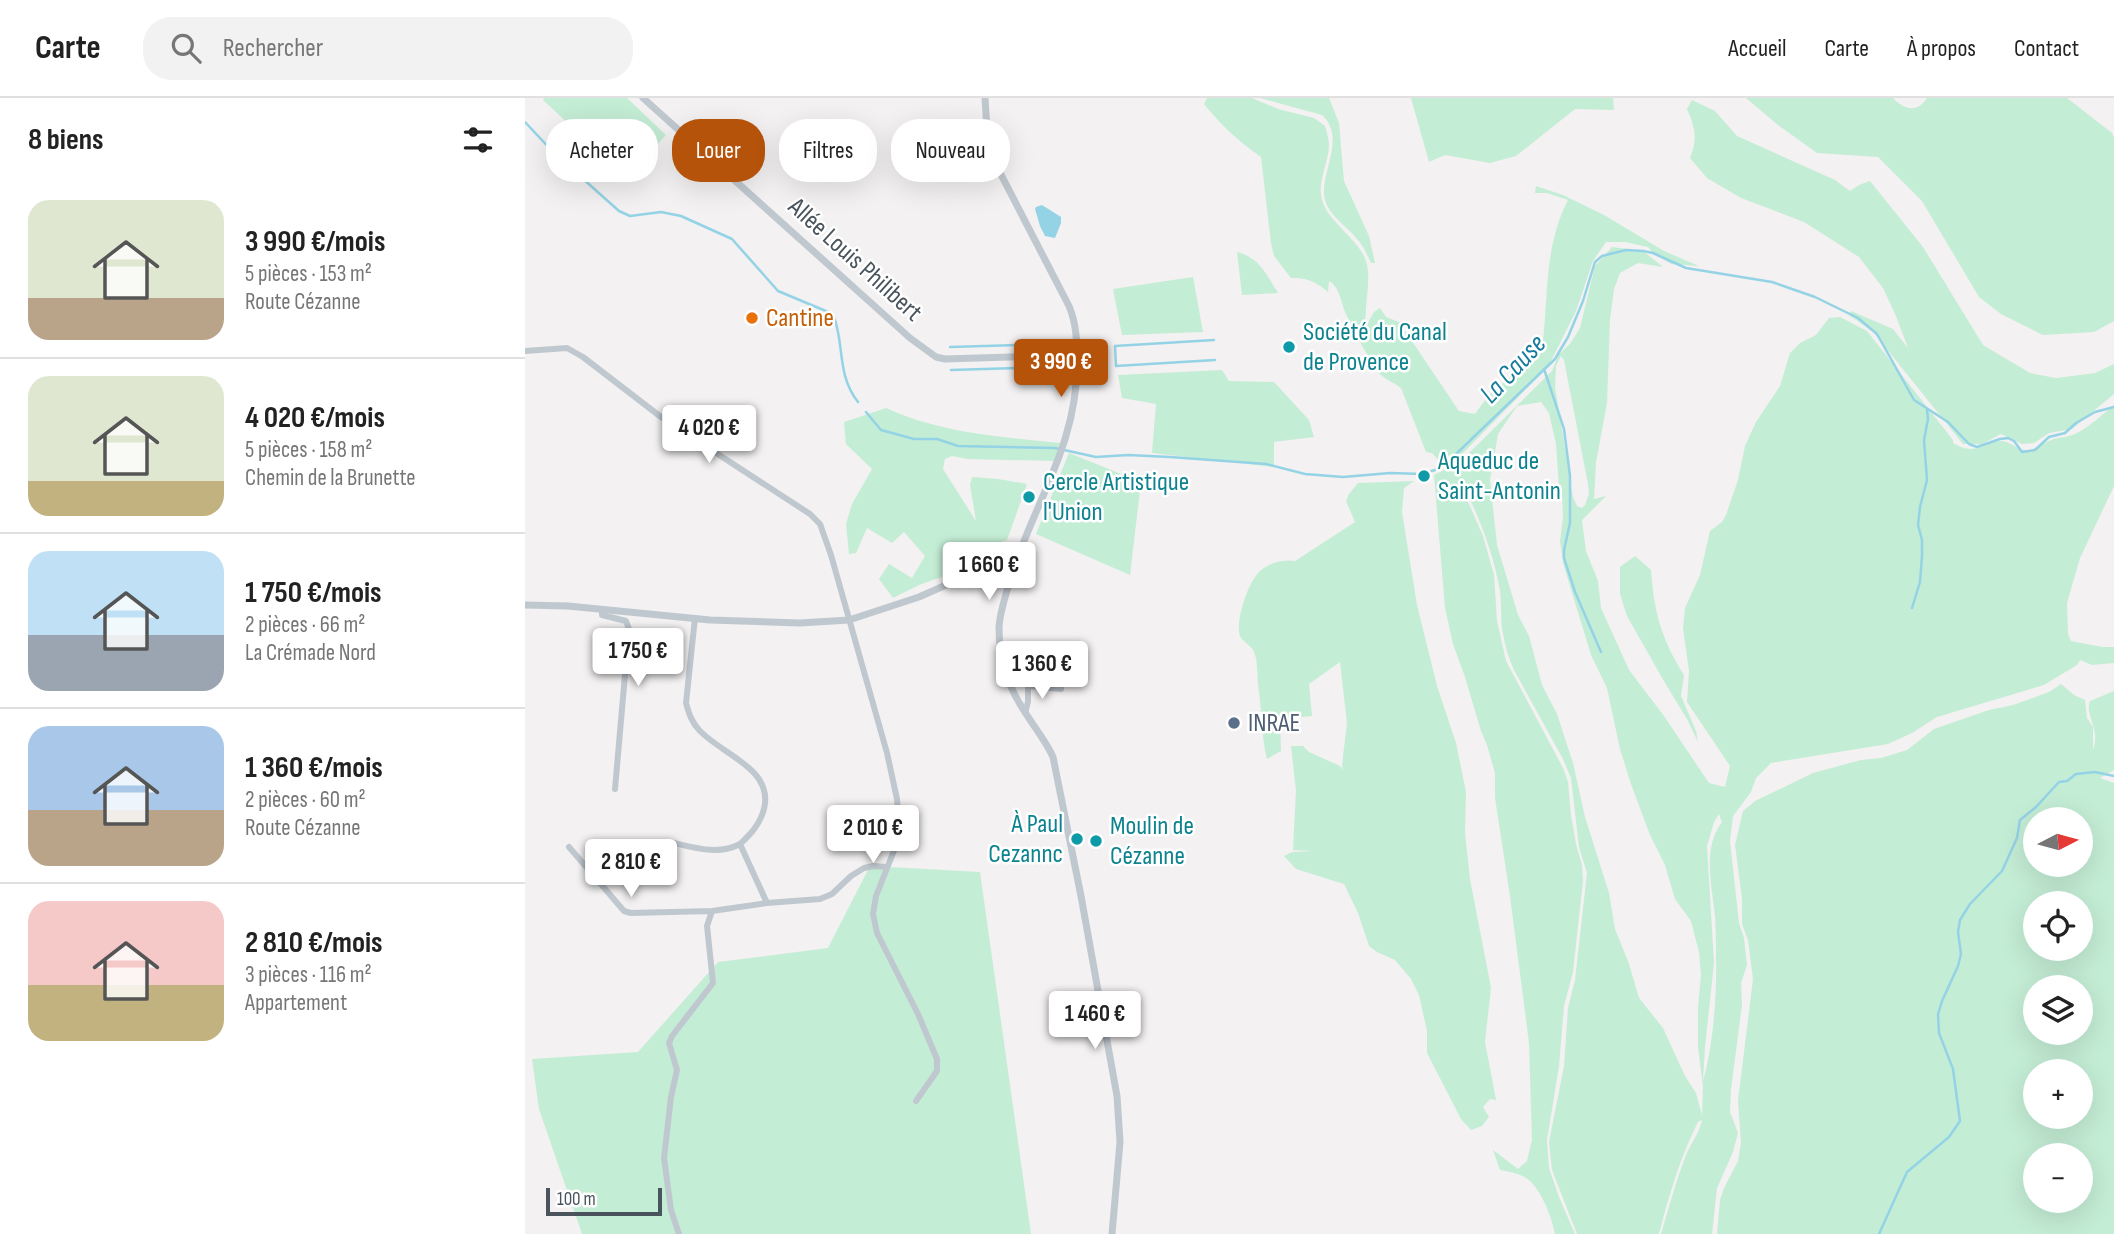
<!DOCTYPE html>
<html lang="fr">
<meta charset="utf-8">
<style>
:root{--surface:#fff;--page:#f2f2f2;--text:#222;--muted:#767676;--line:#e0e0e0;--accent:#b45309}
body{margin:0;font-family:"Sofia Sans Condensed",sans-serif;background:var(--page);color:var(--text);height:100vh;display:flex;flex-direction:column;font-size:26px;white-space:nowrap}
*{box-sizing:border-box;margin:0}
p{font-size:23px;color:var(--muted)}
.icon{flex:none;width:38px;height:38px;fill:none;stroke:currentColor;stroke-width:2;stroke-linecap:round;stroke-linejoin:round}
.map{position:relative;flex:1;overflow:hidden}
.details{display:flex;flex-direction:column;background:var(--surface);width:525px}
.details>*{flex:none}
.hud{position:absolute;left:21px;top:21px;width:665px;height:63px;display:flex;gap:14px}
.needle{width:46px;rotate:84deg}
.controls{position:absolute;left:1498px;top:709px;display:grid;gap:14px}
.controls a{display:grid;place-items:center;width:70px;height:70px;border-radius:50%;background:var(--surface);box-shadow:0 7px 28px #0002;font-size:35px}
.scale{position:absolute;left:21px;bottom:18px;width:116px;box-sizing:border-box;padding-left:7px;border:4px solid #4a545d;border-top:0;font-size:19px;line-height:24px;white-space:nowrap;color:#4a545d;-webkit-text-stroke:5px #fff;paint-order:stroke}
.price{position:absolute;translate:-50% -60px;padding:0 16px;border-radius:7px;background:#fff;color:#222;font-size:23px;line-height:46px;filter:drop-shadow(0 2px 4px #0008)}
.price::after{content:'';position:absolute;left:50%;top:42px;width:21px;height:16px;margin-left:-10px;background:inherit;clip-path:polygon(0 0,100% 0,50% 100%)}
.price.current{background:var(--accent);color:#fff}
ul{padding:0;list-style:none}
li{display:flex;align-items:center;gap:21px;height:175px;padding:0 28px}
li+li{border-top:2px solid var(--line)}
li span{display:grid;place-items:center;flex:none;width:196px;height:140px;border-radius:21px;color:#555}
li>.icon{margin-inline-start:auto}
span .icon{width:84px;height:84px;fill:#fffc;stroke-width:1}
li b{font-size:30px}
h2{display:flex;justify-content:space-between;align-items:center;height:84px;padding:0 28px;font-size:30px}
.tag{padding:0 24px;border-radius:28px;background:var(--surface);box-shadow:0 7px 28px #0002;font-size:24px;line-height:63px}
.tag.current{background:var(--accent);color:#fff}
header{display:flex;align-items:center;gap:42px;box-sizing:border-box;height:98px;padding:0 35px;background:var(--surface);border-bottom:2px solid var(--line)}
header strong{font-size:33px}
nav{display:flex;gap:38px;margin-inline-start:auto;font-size:24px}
.search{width:490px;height:63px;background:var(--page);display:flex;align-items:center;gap:18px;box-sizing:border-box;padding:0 24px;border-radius:28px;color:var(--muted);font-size:26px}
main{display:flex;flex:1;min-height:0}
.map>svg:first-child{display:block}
</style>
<header>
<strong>Carte</strong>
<div class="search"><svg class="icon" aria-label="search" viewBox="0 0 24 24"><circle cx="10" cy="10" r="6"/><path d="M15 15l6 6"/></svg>Rechercher</div>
<nav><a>Accueil</a><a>Carte</a><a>À propos</a><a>Contact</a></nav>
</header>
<main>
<section class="details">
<h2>8 biens<svg class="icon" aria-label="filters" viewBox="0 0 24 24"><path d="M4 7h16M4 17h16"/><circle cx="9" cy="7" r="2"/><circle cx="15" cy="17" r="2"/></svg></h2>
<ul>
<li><span style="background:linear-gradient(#dfe7d0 70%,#b9a48a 0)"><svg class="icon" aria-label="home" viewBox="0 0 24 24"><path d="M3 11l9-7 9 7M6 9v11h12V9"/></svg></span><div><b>3 990 €/mois</b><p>5 pièces · 153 m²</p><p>Route Cézanne</p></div></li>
<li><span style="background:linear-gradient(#dfe7d0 75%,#c2b280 0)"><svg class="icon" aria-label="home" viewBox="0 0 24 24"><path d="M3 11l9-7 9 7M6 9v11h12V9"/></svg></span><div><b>4 020 €/mois</b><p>5 pièces · 158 m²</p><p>Chemin de la Brunette</p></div></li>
<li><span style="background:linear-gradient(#bfe0f5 60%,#9aa5b1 0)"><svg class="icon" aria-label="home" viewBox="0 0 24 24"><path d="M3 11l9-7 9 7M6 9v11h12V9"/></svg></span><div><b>1 750 €/mois</b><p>2 pièces · 66 m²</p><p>La Crémade Nord</p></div></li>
<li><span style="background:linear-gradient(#a9c7e8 60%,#b9a48a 0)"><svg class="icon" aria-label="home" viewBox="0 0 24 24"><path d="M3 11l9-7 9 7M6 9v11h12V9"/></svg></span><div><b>1 360 €/mois</b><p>2 pièces · 60 m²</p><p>Route Cézanne</p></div></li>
<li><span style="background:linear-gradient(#f6c9c9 60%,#c2b280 0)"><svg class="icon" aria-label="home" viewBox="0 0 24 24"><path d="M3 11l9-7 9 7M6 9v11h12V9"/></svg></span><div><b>2 810 €/mois</b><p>3 pièces · 116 m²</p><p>Appartement</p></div></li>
</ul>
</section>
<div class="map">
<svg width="1589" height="1136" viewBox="0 0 1589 1136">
<rect width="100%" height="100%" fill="#f3f1f1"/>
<path fill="#c4edd5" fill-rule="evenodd" d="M19,0H102L141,37L102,80L18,2Z
M682,0H727L753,11L789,20L800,28C802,34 804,42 804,49C803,66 792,85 797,102C802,122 829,138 839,158C849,179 838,206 841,228L849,214L855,210L861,219L874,224L934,313L950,316L963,298L1017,251C1024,199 1018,151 1043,102L1022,95H1010L1011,88L1038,97L1079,117L1139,153L1174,168L1146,166L1128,155L1123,149L1100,144H1081L1068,163L1051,213L1023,269L931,362L926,365H916L907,355L901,354L876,290C870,285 863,283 857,278C848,270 827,229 821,216C816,205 815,189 804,183L803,194C790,183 783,180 766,180L749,158L746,145L736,59C712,42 698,29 679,6Z
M735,0H804L814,25L819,83L844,138L850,165H846C842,157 838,147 832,141C821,127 801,116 799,97C797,71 821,39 797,17Z
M886,0H1088L1089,12L1050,11L991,58L965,65L920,57L904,64Z
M1221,0H1368C1379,12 1393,15 1402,0H1542L1587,35L1589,40V223L1569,234L1518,237L1476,216L1454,199L1397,103L1353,59L1292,55L1253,27Z
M1167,2L1190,13L1212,38L1310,82L1325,93L1334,87L1345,83L1398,149L1458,247L1505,275L1531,280L1570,275L1589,266V296L1547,331L1524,335L1509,345L1497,346L1476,336L1457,346H1438L1348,234L1324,217L1326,213L1368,231L1383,250L1371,218L1358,190L1334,159L1279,124L1216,100L1182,80L1165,60C1173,41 1170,29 1162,11Z
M1087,149L1118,153L1138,169L1113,165L1095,175L1089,191L1085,221L1082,305L1071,364L1069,401L1081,398L1057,422L1061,453L1073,483L1076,510L1104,572L1139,618L1184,685L1200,689L1205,668L1162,604L1164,573L1158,530L1160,510L1175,477L1185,433L1197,424L1201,417L1213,382L1220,348L1231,324L1255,288L1265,255L1275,245L1291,237L1304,220L1315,219L1342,233L1428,342V345C1449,358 1456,346 1474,343C1484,342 1490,350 1499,352C1509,353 1516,346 1524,343C1532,339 1541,340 1550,336C1564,329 1577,317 1589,307V388L1555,460L1542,505L1543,536L1546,543L1577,549H1589V565L1567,567L1555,562L1552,567L1519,587L1412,619L1387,635L1363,646L1246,665L1231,680L1226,694L1208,718L1205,743L1214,825L1219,840L1222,867L1216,885L1217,907L1206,991L1205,1014L1213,1035L1208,1054L1192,1090L1187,1136H1136C1144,1109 1151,1083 1161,1057C1166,1045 1175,1034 1177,1022L1173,1024C1155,1060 1144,1097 1134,1136H1052L1027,1072L1024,1044L1039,968L1043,910L1050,882L1062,775L1054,749L1046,680L1038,661L989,572C984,561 980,548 978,536C975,522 977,507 975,493C969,458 956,423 940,391V397L958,438L969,477L972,523L981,563L1038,670L1043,684L1046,717L1051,746L1057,767L1058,783L1048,874L1039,908L1034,968L1022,1042L1024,1070L1034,1099L1050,1136H1030C1027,1120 1018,1096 1006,1084C999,1076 985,1074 975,1072L968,1052L993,1071L1002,1063L1007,1042L1004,945L985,798L970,700V675L962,647L956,633L940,579L928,546L920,510L909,377L935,364L1027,273L1034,256L1045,246L1055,230L1070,168ZM1036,258L1039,262L1063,386L1064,396L1060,407L1057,410L1052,408L1048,399L1030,289L1031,268ZM1016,304L1024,315L1031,346L1034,389L1037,398L1038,419L1035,443L1038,465L1066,557L1082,590L1095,651L1106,686L1125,737L1140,767L1150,801L1166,823L1174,854L1176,877L1173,909V949L1178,989L1177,1017L1171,995L1160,978L1138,930L1114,900L1104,866L1090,831L1084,795L1060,719L1048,665L1032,616L1017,587L1004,538L993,517L972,447L965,382L973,336L992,308ZM1194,716L1197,724C1177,750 1187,788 1190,818C1191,832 1191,847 1191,861C1192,897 1188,949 1178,983L1180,949L1189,865L1182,748L1189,724Z
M712,154C735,160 741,176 753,195L717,197Z
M668,179L678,234L597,237L588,191Z
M697,272L704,283L749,284L784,322L789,339L749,344V369L627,355L631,306L597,300L593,277Z
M361,310C415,335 477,339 535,345L530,363L443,361L427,358L420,361L418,371L451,423L445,387L447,379L473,381L502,386L482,442L465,448L450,467L394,487L368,500L354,481L364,466L387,480L400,458L379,434L367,445L342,430L331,455L324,456L321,426L327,406L347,371L321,346L319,324Z
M544,355L616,384L605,477L511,436Z
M889,383L879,390L877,414L892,507L912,588L931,645L941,694L940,735L945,781L966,890L960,944L971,1002L965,1001L958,1009L964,1019L957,1028L946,1032L936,1021L902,955V933L894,897L886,881L870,862L852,854L844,848L833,815L819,786L771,771L759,758L767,754L788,753L768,752L771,693L766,648H778L784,654L815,668L818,672L817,667L822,625L815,564L784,586L787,618L755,621L756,653L742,661C736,637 737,611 733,586C732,577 733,563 729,554C727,548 718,544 715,538C710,523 723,484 735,473C743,465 759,461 770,463L830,424L821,403L824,396L833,385Z
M1110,458L1126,472C1129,514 1136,540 1159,577L1156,598L1171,633L1173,644L1162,621L1140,585L1102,518L1095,496V469Z
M1536,586L1549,597L1560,602L1562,620L1568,629V652C1576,631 1559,616 1565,603L1589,593V672L1575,680L1589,685V1136H1192L1195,1102L1199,1090L1213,1063L1216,1045L1213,1003L1228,881L1223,842L1217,826V800L1210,747L1218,713L1230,703L1288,675L1336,662L1356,660L1382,652L1409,631L1464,612L1488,607L1524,594ZM1510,721H1556V766H1510ZM1510,805H1556V850H1510ZM1510,889H1556V934H1510ZM1510,973H1556V1018H1510ZM1510,1057H1556V1102H1510Z
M345,768L455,774L506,1136H57L14,1011L7,961L113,954L193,864L303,850Z"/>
<path fill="#94d3e6" d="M517,107L536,119V125L530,140L520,138L515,128L510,111L511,109Z"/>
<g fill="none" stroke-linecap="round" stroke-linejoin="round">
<path stroke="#94d3e6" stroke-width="2.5" d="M0,24L29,55L94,113L105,118L136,114L156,118L207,141L253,193L308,216C320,245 311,276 333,304
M689,242L590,248L591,268L690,262
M425,249L530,246
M1019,271L1039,331L1045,378V425L1039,452V460L1050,494L1076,554
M426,272L530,269
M341,314L356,332L389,341H412L433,348L530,350L571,359L603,357L645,359L741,366L780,376L818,379L865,375L897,376L910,372L931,356L1030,261L1043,239L1058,203L1070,164L1077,158L1101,152L1118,153L1128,155L1161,170L1247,184L1290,199L1333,220L1352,236L1389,302L1423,324L1444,346L1452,349L1475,341L1483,340L1489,343L1497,354L1510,352L1524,339L1540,335L1551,325L1570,314L1589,309
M1387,510L1395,484L1397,458V442L1393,427L1395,409L1402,382L1399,342L1403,321L1402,312
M1354,1136L1382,1074L1424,1039L1435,1023L1428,971L1414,935L1413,916L1417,903L1433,868L1436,856L1433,834L1435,822L1445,806L1477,773L1492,740L1495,722L1511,709L1534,684L1542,683L1551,676L1570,674L1589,678"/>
<path stroke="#c0c8cf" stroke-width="6" d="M0,253L42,250L58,259L136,319L285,416L295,426L306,457L362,655L372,701L374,728L372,745L351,798L348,816L352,835L393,916L412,961V973L391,1003
M77,512V517L101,523L104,531L90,691
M170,520L161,605C164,616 167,625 175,633C198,657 249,671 239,711C235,726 226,736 215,746L242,805
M500,615L503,604V589L506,588L536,591
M144,744C168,749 192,758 215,746
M44,749L99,813L106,815L187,813
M154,1136L146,1112L139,1060L146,999L152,972L144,945L147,938L188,885L182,828L187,813L242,805L295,801L307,796L326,778L339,770L348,768L362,769"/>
<path stroke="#c0c8cf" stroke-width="7" d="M118,0L385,240L411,259L420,261L552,257
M460,0L462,32L470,65L544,208C552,227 552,246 552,266C552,349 508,406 485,482C481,497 475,513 474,529C474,559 483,589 500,614C509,629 521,643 528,659L556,798L592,998L595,1044L587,1136
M0,507L43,508L185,522L275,525L324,522L394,499L473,464L497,449"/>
</g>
<circle fill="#e8710a" stroke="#fff" stroke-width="2.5" cx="227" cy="220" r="7"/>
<g fill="#0f9aa8" stroke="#fff" stroke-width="2.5">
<circle cx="764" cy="249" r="7"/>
<circle cx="899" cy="378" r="7"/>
<circle cx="504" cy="399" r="7"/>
<circle cx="552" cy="741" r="7"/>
<circle cx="571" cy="743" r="7"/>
</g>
<circle fill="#5c6f8a" stroke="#fff" stroke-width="2.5" cx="709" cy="625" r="7"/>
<g text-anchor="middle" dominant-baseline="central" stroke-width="5" stroke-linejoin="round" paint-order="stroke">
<g font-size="26" fill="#4a545d" stroke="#fff">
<text transform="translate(330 162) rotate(42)">Allée Louis Philibert</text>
</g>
<g font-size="26" fill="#c56008" stroke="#fff" text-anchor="start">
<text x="241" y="220">Cantine</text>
</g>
<g font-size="26" fill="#0d838f" stroke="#fff" text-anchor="start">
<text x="778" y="234">Société du Canal<tspan x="778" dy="30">de Provence</tspan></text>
<text x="913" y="363">Aqueduc de<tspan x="913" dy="30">Saint-Antonin</tspan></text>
<text x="518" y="384">Cercle Artistique<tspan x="518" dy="30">l'Union</tspan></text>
<text x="538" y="726" text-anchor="end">À Paul<tspan x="538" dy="30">Cezannc</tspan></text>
<text x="585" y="728">Moulin de<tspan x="585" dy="30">Cézanne</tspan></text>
</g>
<g font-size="26" fill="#4e5e75" stroke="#fff" text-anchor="start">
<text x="723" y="625">INRAE</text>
</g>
<g font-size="28" font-style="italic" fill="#177c9d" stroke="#fff">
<text transform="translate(988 271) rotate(-47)">La Cause</text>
</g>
</g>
</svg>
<div class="controls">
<a><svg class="needle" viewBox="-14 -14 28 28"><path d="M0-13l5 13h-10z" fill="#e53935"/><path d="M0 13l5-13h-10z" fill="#767676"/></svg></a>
<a><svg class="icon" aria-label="locate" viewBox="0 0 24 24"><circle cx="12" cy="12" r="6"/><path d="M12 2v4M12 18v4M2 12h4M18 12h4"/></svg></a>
<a><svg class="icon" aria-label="layers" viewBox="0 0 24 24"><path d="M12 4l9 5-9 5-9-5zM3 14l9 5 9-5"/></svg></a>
<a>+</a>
<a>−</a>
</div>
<div class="scale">100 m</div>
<b class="price current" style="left:536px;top:301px">3 990 €</b>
<b class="price" style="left:184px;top:367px">4 020 €</b>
<b class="price" style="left:464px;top:504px">1 660 €</b>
<b class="price" style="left:113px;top:590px">1 750 €</b>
<b class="price" style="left:517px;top:603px">1 360 €</b>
<b class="price" style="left:348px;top:767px">2 010 €</b>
<b class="price" style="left:106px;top:801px">2 810 €</b>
<b class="price" style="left:570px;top:953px">1 460 €</b>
<div class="hud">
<a class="tag">Acheter</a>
<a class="tag current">Louer</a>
<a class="tag">Filtres</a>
<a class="tag">Nouveau</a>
</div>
</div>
</main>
